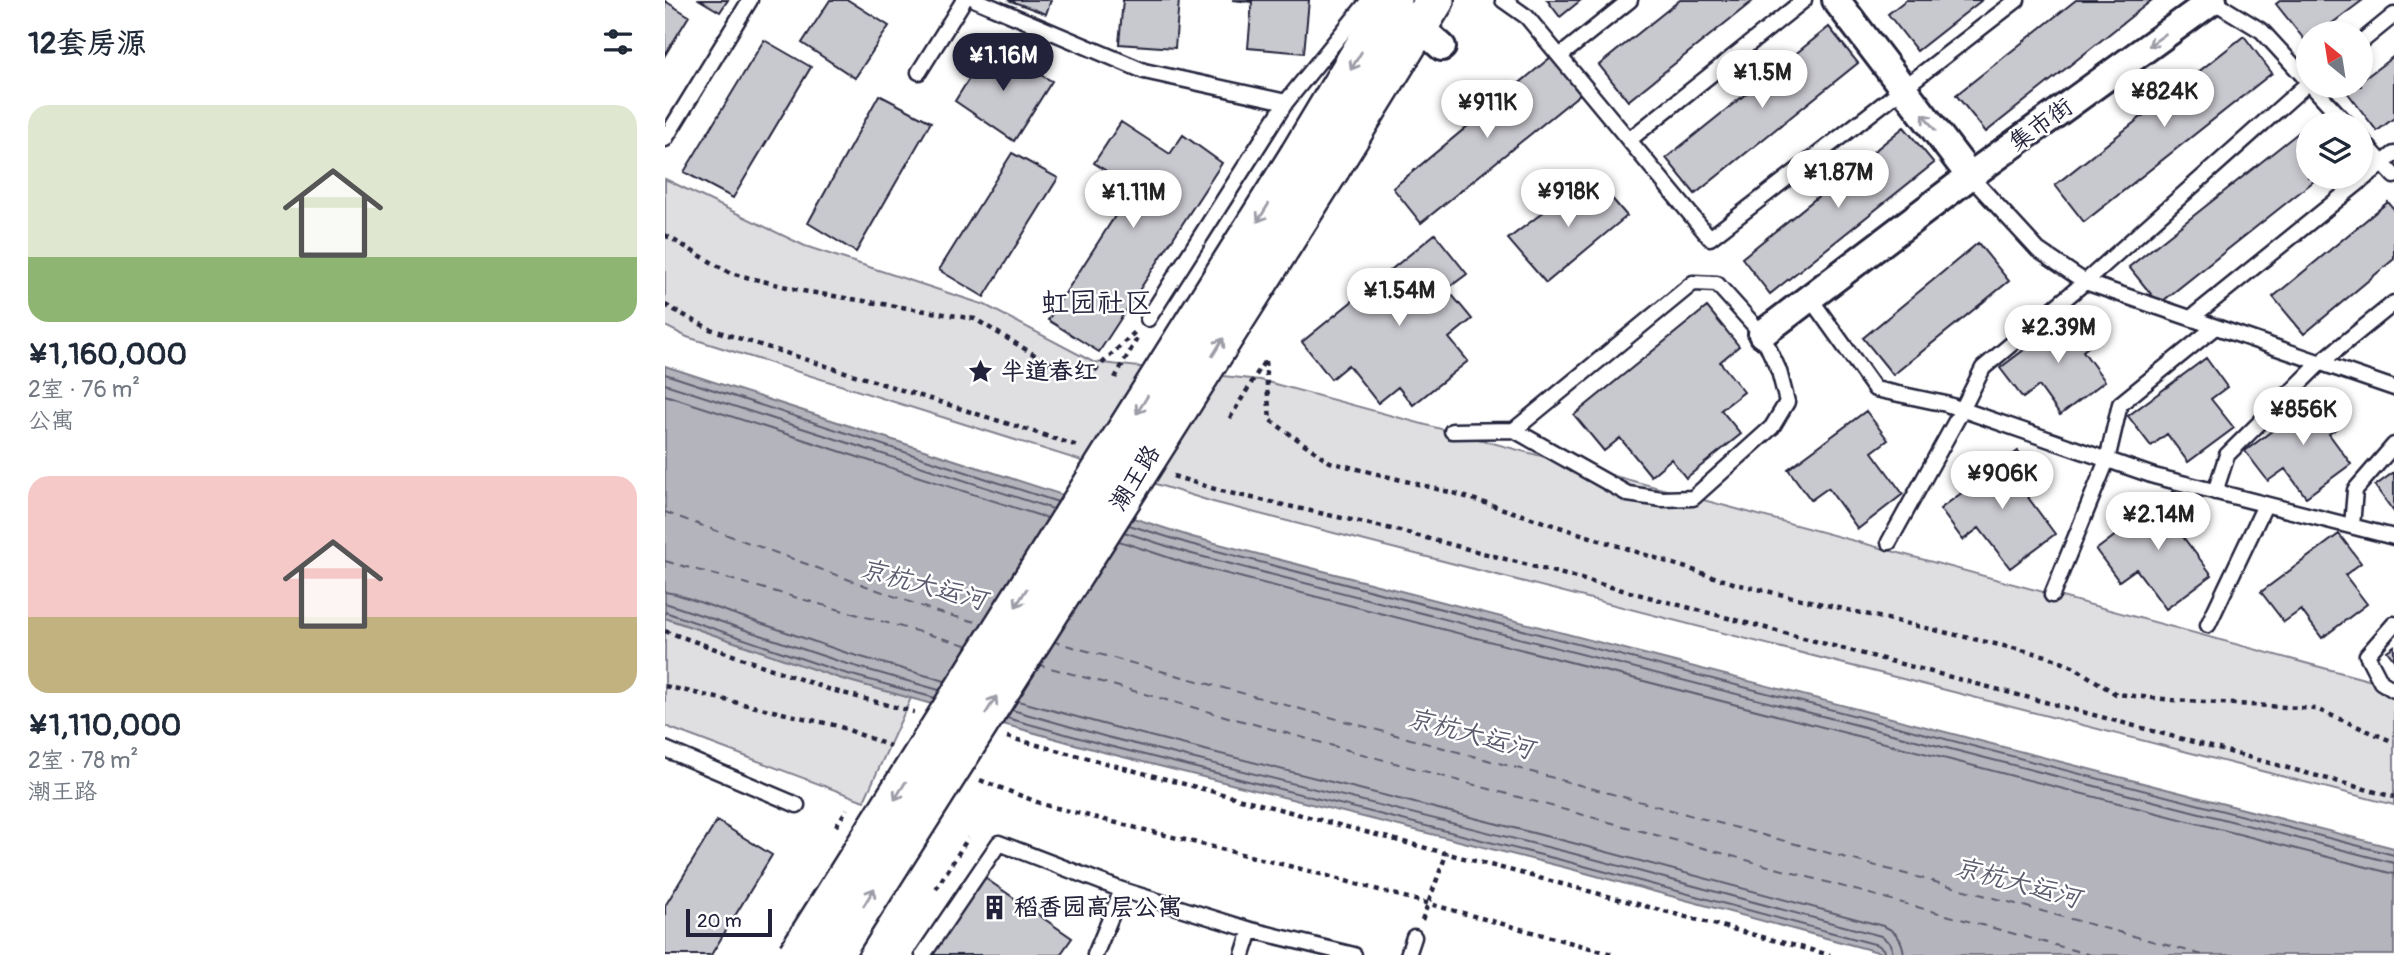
<!DOCTYPE html>
<html lang="zh">
<meta charset="utf-8">
<style>
:root{--surface:#fff;--page:#f2f2f3;--text:#1f2937;--muted:#747a83;--accent:#22223b}
body{margin:0;font-family:Pangolin,"LXGW WenKai TC",sans-serif;background:var(--page);color:var(--text);height:100vh;display:flex;flex-direction:column;font-size:26px;white-space:nowrap}
*{box-sizing:border-box;margin:0}
p{font-size:23px;color:var(--muted)}
.icon{flex:none;width:38px;height:38px;fill:none;stroke:currentColor;stroke-width:2;stroke-linecap:round;stroke-linejoin:round}
.map{position:relative;flex:1;overflow:hidden}
.side{display:flex;flex-direction:column;background:var(--surface);width:665px}
.side>*{flex:none}
.needle{width:46px;rotate:330deg}
.buttons{position:absolute;left:1631px;top:21px;display:grid;gap:14px}
.buttons a{display:grid;place-items:center;width:77px;height:77px;border-radius:50%;background:var(--surface);box-shadow:0 4px 10px #0003;font-size:35px}
.scale{position:absolute;left:21px;bottom:18px;width:86px;box-sizing:border-box;padding-left:7px;border:4px solid #22223b;border-top:0;font-size:19px;line-height:24px;white-space:nowrap;color:#22223b;-webkit-text-stroke:5px #fff;paint-order:stroke}
.price{position:absolute;translate:-50% -60px;padding:0 16px;border-radius:24px;background:#fff;color:#222;font-size:23px;line-height:46px;filter:drop-shadow(0 2px 4px #0008)}
.price::after{content:'';position:absolute;left:50%;top:42px;width:21px;height:16px;margin-left:-10px;background:inherit;clip-path:polygon(0 0,100% 0,50% 100%)}
.price.on{background:var(--accent);color:#fff}
ul{padding:0;list-style:none}
li{display:grid;align-content:center;gap:14px;height:371px;padding:0 28px}
li span{display:grid;place-items:center;height:217px;border-radius:21px;color:#555}
li>.icon{margin-inline-start:auto}
span .icon{width:126px;height:126px;fill:#fffc;stroke-width:1}
li b{font-size:30px}
h2{display:flex;justify-content:space-between;align-items:center;height:84px;padding:0 28px;font-size:30px}
main{display:flex;flex:1;min-height:0}
.map>svg:first-child{display:block}
</style>
<main>
<section class="side">
<h2>12套房源<svg class="icon" aria-label="filters" viewBox="0 0 24 24"><path d="M4 7h16M4 17h16"/><circle cx="9" cy="7" r="2"/><circle cx="15" cy="17" r="2"/></svg></h2>
<ul>
<li><span style="background:linear-gradient(#dfe7d0 70%,#8fb573 0)"><svg class="icon" aria-label="home" viewBox="0 0 24 24"><path d="M3 11l9-7 9 7M6 9v11h12V9"/></svg></span><div><b>¥1,160,000</b><p>2室 · 76 m²</p><p>公寓</p></div></li>
<li><span style="background:linear-gradient(#f6c9c9 65%,#c2b280 0)"><svg class="icon" aria-label="home" viewBox="0 0 24 24"><path d="M3 11l9-7 9 7M6 9v11h12V9"/></svg></span><div><b>¥1,110,000</b><p>2室 · 78 m²</p><p>潮王路</p></div></li>
</ul>
</section>
<div class="map">
<svg width="1729" height="955" viewBox="0 0 1729 955">
<rect width="100%" height="100%" fill="#fff"/>
<filter id="ink" filterUnits="userSpaceOnUse"><feTurbulence type="fractalNoise" baseFrequency=".0143" numOctaves="2"/><feDisplacementMap in="SourceGraphic" scale="14" xChannelSelector="R" yChannelSelector="G"/><feConvolveMatrix kernelMatrix="1 2 1 2 8 2 1 2 1" color-interpolation-filters="sRGB"/></filter>
<g filter="url(#ink)">
<path fill="#dfdfe2" stroke="#80808e" stroke-width="2" d="M0,179L140,246L320,305L428,362L595,380L1729,687V805L548,502L22,337L0,326Z
M0,618L174,678L246,698L199,801L0,726Z"/>
<path fill="#b4b4bc" stroke="#7a7a88" stroke-width="2" d="M0,366L527,537L1729,848V955H1224L902,868L438,752L174,678L0,618Z"/>
<g fill="none" stroke-linecap="round" stroke-linejoin="round">
<path stroke="#5c5c6f" stroke-width="2" d="M0,374L393,502
M0,384L388,509
M0,395L382,518
M464,525L525,544L1729,855
M459,532L523,553L1729,863
M454,541L520,563L1729,874
M0,592L11,594L182,653L280,681
M0,603L179,663L274,690
M0,612L176,672L270,698
M353,701L445,726L908,843L1218,926C1232,931 1238,941 1239,955
M347,710L442,737L906,853L1216,936L1226,944L1228,955
M342,718L440,745L904,862L1213,945L1218,949L1220,955"/>
<path stroke="#5c5c6f" stroke-width="2" stroke-dasharray="9 7" stroke-linecap="butt" d="M0,512L272,612L319,624
M0,561L305,646
M386,641L1538,955
M371,664L1426,955"/>
</g>
<path fill="#c8c8cf" stroke="#22223b" stroke-width="2" d="M35,0H63L55,12Z
M165,0H183L224,26L190,78L137,43Z
M343,0H386L381,14Z
M458,0H514L510,48L454,44Z
M567,0H644L639,53L583,48L587,2Z
M882,0H916L895,17Z
M1015,0H1089L963,101L934,65Z
M1241,0H1317L1252,51L1223,14Z
M1411,0H1487L1321,132L1291,95Z
M1616,0H1698L1654,33H1643L1642,43L1611,4Z
M0,1L24,16L0,55Z
M1164,27L1193,63L1030,194L1001,158Z
M1579,36L1607,73L1419,222L1390,185Z
M99,40L146,67L68,198L19,172Z
M324,47L387,81L349,141L290,101Z
M1729,56V118L1712,131L1682,92L1690,86H1696V81Z
M886,57L915,94L756,223L728,188Z
M214,95L266,122L191,252L143,223Z
M456,122L505,154L518,135L557,163L434,352L383,320L468,188L429,163Z
M1643,125V177H1654L1494,304L1464,267Z
M1239,127L1269,163L1105,294L1077,258Z
M347,153L393,178L319,297L274,270Z
M927,175L962,216L881,283L843,239Z
M1723,202L1729,209V259L1639,334L1608,297Z
M770,234L802,274L782,289L807,319L784,338L803,361L748,405L733,387L713,403L683,365L666,379L637,342Z
M1313,243L1344,281L1228,375L1198,338Z
M1042,307L1074,346L1055,362L1079,392L1056,410L1076,434L1021,478L1006,459L986,476L955,438L939,451L909,415Z
M1412,310L1434,339L1418,351L1440,381L1395,415L1374,386L1358,398L1335,368Z
M1541,358L1562,387L1546,399L1569,428L1523,462L1502,434L1486,446L1463,416Z
M1658,393L1680,422L1664,434L1686,464L1641,497L1620,469L1603,481L1580,451Z
M1201,411L1223,440L1207,452L1238,494L1193,529L1163,488L1146,500L1123,469Z
M1353,451L1375,480L1359,492L1390,534L1345,568L1314,528L1298,540L1275,509Z
M1729,472V512L1710,486Z
M1509,491L1531,521L1515,533L1547,575L1501,609L1471,569L1454,581L1431,550Z
M1674,534L1696,563L1680,575L1702,604L1657,638L1636,610L1619,622L1596,592Z
M1729,646V660L1722,651Z
M52,821L107,855L46,955H0V906Z
M317,876L407,938L395,955H262Z"/>
<g fill="none" stroke-linecap="round" stroke-linejoin="round">
<defs>
<path id="service" d="M311,0L479,71L621,102
M838,0L862,17L1045,238L1352,0
M1546,0L1597,31L1643,81
M1696,42L1729,15
M895,56L965,0
M254,72L299,0
M1647,86L1682,124
M0,139L85,0
M1696,139L1729,176
M964,140L1139,0
M1305,176L1373,250L1420,282L1729,388
M1145,298L1210,389L1281,404L1489,476L1729,537
M1526,318L1729,154
M483,319L621,102L704,0
M787,431L849,430L1028,283L1052,284L1097,334L1114,371L1122,402L1107,427L1028,498L997,499L963,494L849,430
M1550,492L1562,455L1655,363L1729,303
M1687,526L1690,490L1729,445
M1224,542L1297,410L1318,368L1420,282L1643,83
M1387,595L1442,460L1455,404L1550,327
M1729,624L1702,655L1716,682L1729,690
M1543,625L1600,505
M0,749L132,805
M258,955L334,843L457,890L586,930L689,955
M430,955L457,890
M578,955L586,930
M743,955L749,937"/>
<path id="minor" d="M1171,0L1305,176
M742,16L777,47
M1097,334L1305,176L1548,0"/>
<path id="secondary" d="M634,155L727,0
M666,168L770,0"/>
</defs>
<use href="#service" stroke="#22223b" stroke-width="19"/>
<use href="#minor" stroke="#22223b" stroke-width="32"/>
<use href="#secondary" stroke="#22223b" stroke-width="42"/>
<path stroke="#22223b" stroke-width="4.5" stroke-dasharray="5 5" stroke-linecap="butt" d="M0,235L65,273L138,291L310,319L380,361L425,375L470,332
M0,305L45,329L413,446
M600,361L605,420L665,462L792,494L1071,584L1382,656L1410,668L1451,694L1507,700L1651,709L1729,742
M450,378L474,335
M565,418L599,362
M508,476L556,491L731,530L1444,719L1729,797
M0,631L163,689L249,712
M0,686L173,726L225,746
M342,737L1165,955
M315,780L380,805L648,872L951,955
M171,826L182,809
M271,889L303,838
M757,920L782,852"/>
<use href="#service" stroke="#fff" stroke-width="14"/>
<use href="#minor" stroke="#fff" stroke-width="26"/>
<use href="#secondary" stroke="#fff" stroke-width="37"/>
<defs>
<path id="secondary-bridge" d="M132,955L634,155
M168,955L666,168"/>
</defs>
<use href="#secondary-bridge" stroke="#22223b" stroke-width="42" stroke-linecap="butt"/>
<use href="#secondary-bridge" stroke="#fff" stroke-width="37"/>
</g>
<defs><path id="oneway-shaft" d="M-6 0H5M1.5-3L5.5 0L1.5 3" fill="none" stroke-width="1.6" stroke-linecap="round" stroke-linejoin="round" transform="scale(1.75)"/></defs>
<g stroke="#9c9ca7">
<use href="#oneway-shaft" transform="translate(1492 40) rotate(144)"/>
<use href="#oneway-shaft" transform="translate(691 61) rotate(121)"/>
<use href="#oneway-shaft" transform="translate(1264 122) rotate(-127)"/>
<use href="#oneway-shaft" transform="translate(598 213) rotate(122)"/>
<use href="#oneway-shaft" transform="translate(553 347) rotate(-58)"/>
<use href="#oneway-shaft" transform="translate(477 405) rotate(122)"/>
<use href="#oneway-shaft" transform="translate(356 598) rotate(122)"/>
<use href="#oneway-shaft" transform="translate(326 705) rotate(-58)"/>
<use href="#oneway-shaft" transform="translate(235 791) rotate(122)"/>
<use href="#oneway-shaft" transform="translate(204 897) rotate(-58)"/>
</g>
</g>
<defs>
<symbol id="sight-bare" viewBox="-9 -9 18 18"><path d="M0-6L1.8-2.2L6-1.7L2.9 1.2L3.7 5.4L0 3.3L-3.7 5.4L-2.9 1.2L-6-1.7L-1.8-2.2Z" fill="#22223b" stroke="#fff" stroke-width="2.5" paint-order="stroke"/></symbol>
<symbol id="building-bare" viewBox="-9 -9 18 18"><path d="M-4-6H4V6H1V3H-1V6H-4ZM-2.5-4.3h1.7v1.8h-1.7ZM.8-4.3h1.7v1.8H.8ZM-2.5-1h1.7V.8h-1.7ZM.8-1h1.7V.8H.8Z" fill="#22223b" stroke="#fff" stroke-width="2.5" paint-order="stroke"/></symbol>
</defs>
<g fill-rule="evenodd">
<use href="#sight-bare" x="298" y="354" width="35" height="35"/>
<use href="#building-bare" x="312" y="890" width="35" height="35"/>
</g>
<g text-anchor="middle" dominant-baseline="central" stroke-width="5" stroke-linejoin="round" paint-order="stroke">
<g font-size="24" fill="#22223b" stroke="#fff">
<text transform="translate(1376 125) rotate(-36)">集市街</text>
<text transform="translate(470 478) rotate(-58)">潮王路</text>
</g>
<g font-size="24" font-weight="bold" fill="#22223b" stroke="#fff" text-anchor="start">
<text x="336" y="371">半道春红</text>
<text x="349" y="907">稻香园高层公寓</text>
</g>
<g font-size="26" font-style="italic" fill="#5c5c6f" stroke="#fff">
<text transform="translate(258 585) rotate(15)">京杭大运河</text>
<text transform="translate(805 734) rotate(15)">京杭大运河</text>
<text transform="translate(1352 883) rotate(15)">京杭大运河</text>
</g>
<g font-size="28" fill="#22223b" stroke="#fff">
<text x="432" y="303">虹园社区</text>
</g>
</g>
</svg>
<div class="buttons">
<a><svg class="needle" viewBox="-14 -14 28 28"><path d="M0-13l5 13h-10z" fill="#e53935"/><path d="M0 13l5-13h-10z" fill="#747a83"/></svg></a>
<a><svg class="icon" aria-label="layers" viewBox="0 0 24 24"><path d="M12 4l9 5-9 5-9-5zM3 14l9 5 9-5"/></svg></a>
</div>
<div class="scale">20 m</div>
<b class="price on" style="left:338px;top:93px">¥1.16M</b>
<b class="price" style="left:1097px;top:110px">¥1.5M</b>
<b class="price" style="left:1499px;top:129px">¥824K</b>
<b class="price" style="left:822px;top:140px">¥911K</b>
<b class="price" style="left:1173px;top:210px">¥1.87M</b>
<b class="price" style="left:903px;top:229px">¥918K</b>
<b class="price" style="left:468px;top:230px">¥1.11M</b>
<b class="price" style="left:734px;top:328px">¥1.54M</b>
<b class="price" style="left:1393px;top:365px">¥2.39M</b>
<b class="price" style="left:1638px;top:447px">¥856K</b>
<b class="price" style="left:1337px;top:511px">¥906K</b>
<b class="price" style="left:1493px;top:552px">¥2.14M</b>
</div>
</main>
